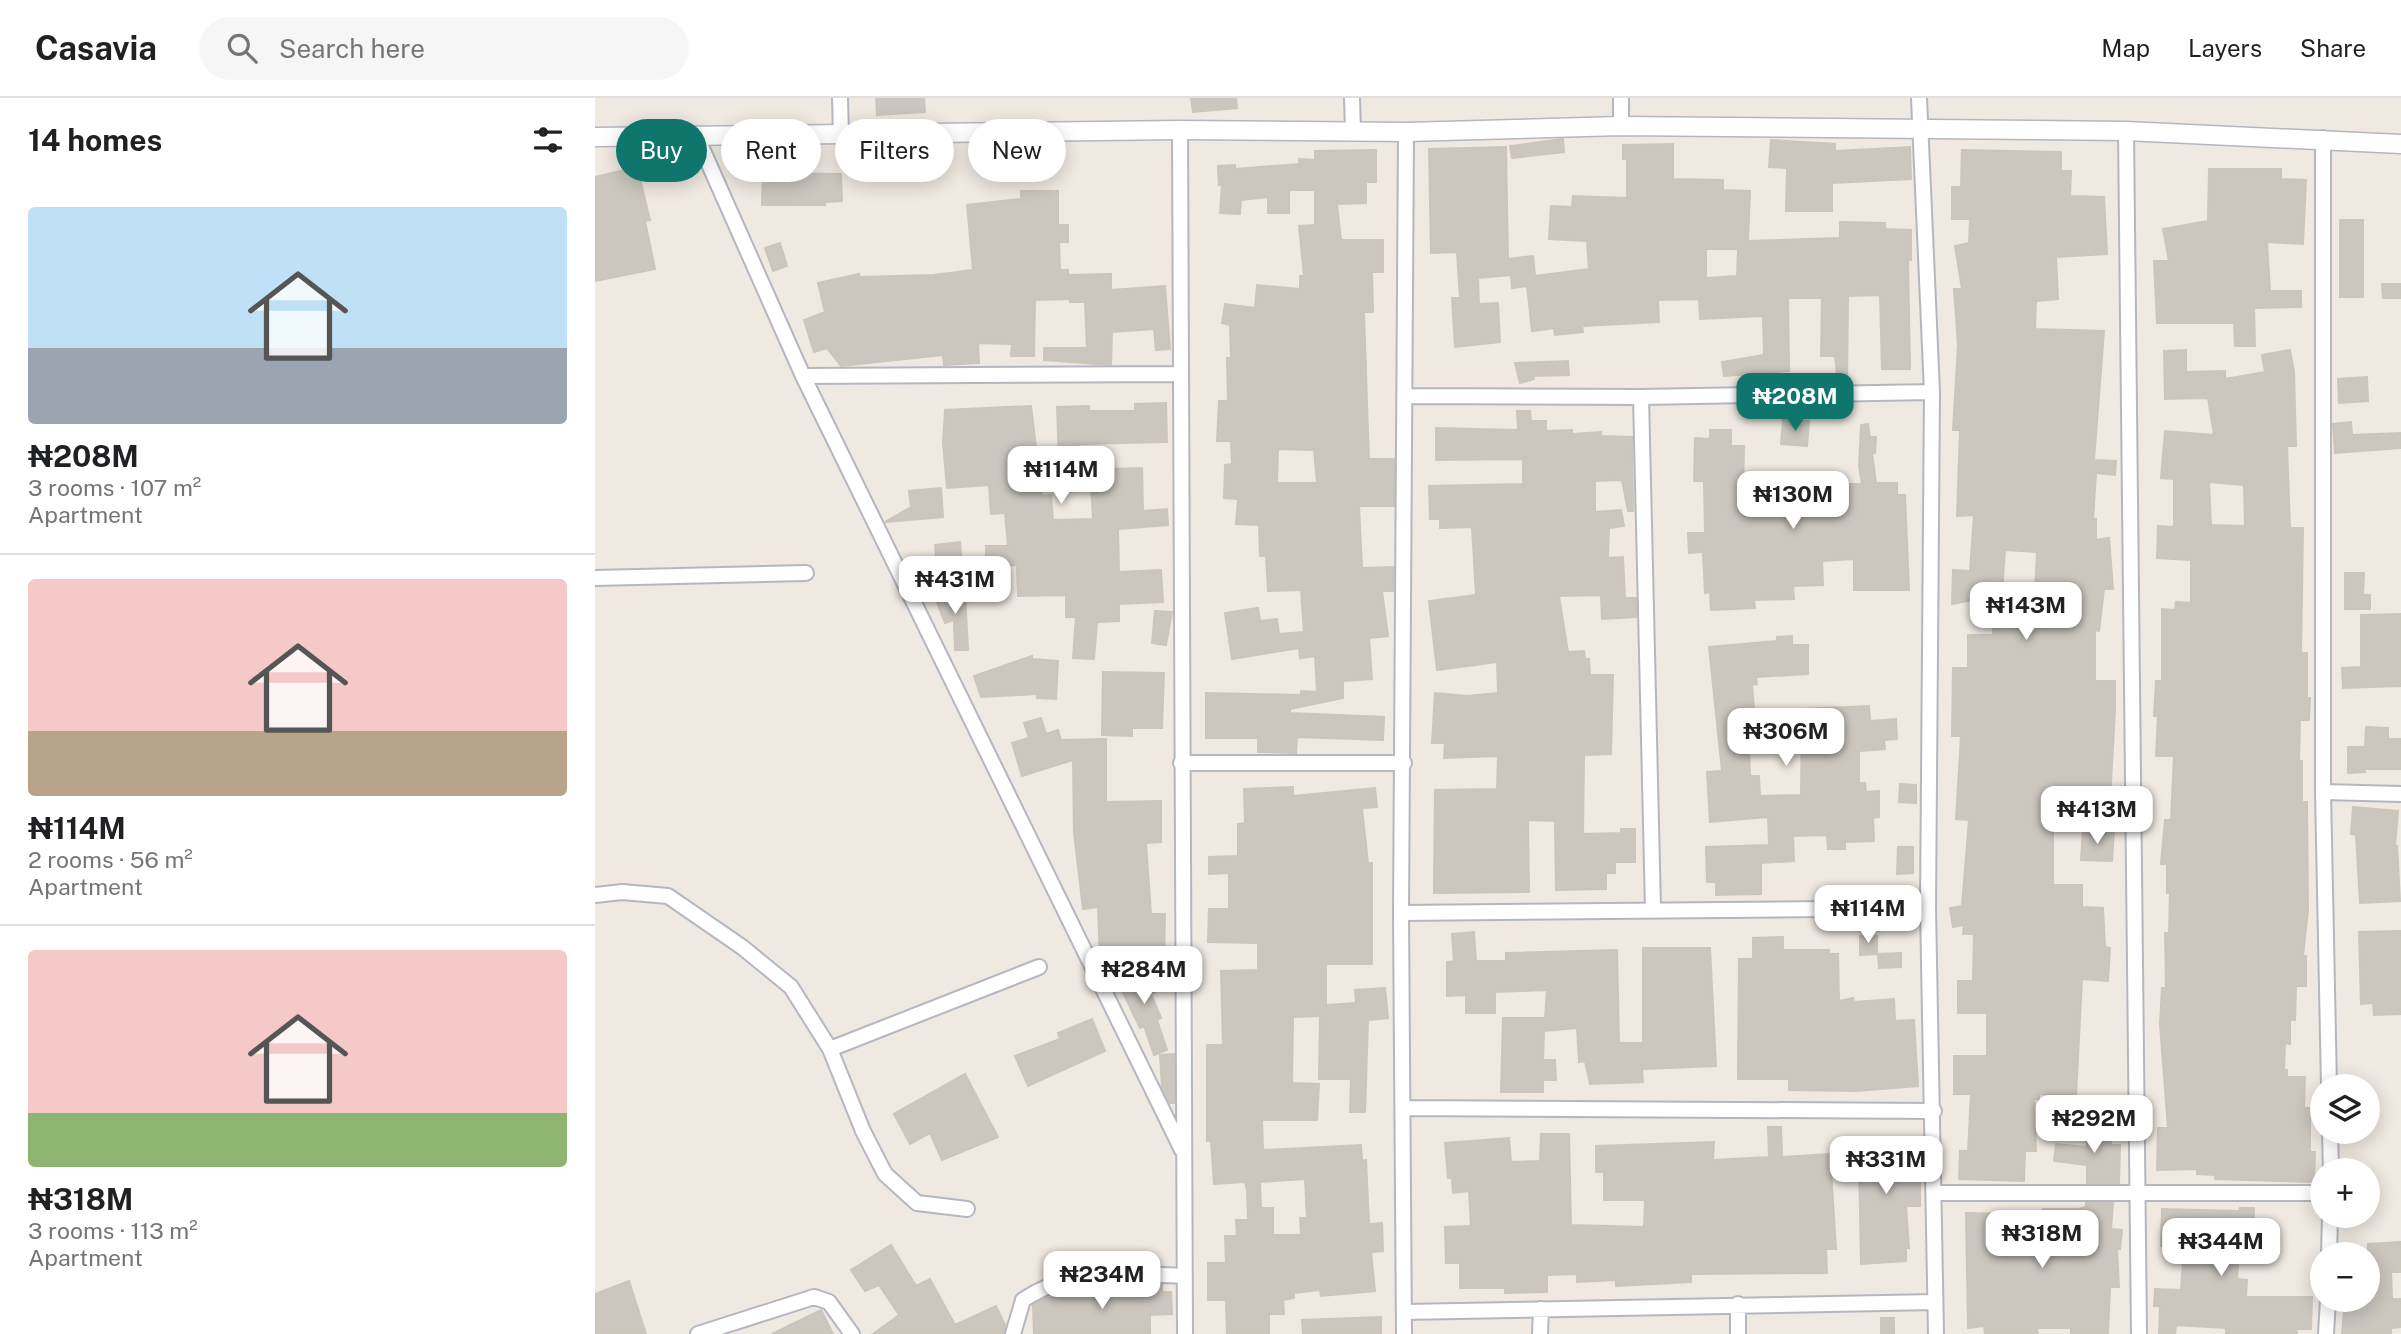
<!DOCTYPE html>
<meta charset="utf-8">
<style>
:root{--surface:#fff;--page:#f6f6f6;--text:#202124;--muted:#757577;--line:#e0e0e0;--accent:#0f766e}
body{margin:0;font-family:"Public Sans",sans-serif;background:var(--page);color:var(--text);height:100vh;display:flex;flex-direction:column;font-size:26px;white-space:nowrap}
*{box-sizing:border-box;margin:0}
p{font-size:23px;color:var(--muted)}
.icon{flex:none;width:38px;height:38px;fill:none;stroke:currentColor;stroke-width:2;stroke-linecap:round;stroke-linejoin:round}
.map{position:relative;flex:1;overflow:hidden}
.side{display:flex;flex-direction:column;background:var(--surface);width:595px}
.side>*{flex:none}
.banner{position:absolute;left:21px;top:21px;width:665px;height:63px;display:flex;gap:14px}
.tools{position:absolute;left:1715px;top:976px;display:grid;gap:14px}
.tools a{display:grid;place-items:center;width:70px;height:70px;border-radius:50%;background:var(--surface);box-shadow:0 4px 18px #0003;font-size:35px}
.price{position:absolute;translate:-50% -60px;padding:0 16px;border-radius:14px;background:#fff;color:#222;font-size:23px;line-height:46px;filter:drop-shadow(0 2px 4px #0008)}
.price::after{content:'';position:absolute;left:50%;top:42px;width:21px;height:16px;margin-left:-10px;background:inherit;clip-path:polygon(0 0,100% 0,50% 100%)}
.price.active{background:var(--accent);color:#fff}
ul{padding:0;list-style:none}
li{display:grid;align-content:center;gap:14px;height:371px;padding:0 28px}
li+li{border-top:2px solid var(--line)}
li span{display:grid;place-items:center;height:217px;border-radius:7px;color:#555}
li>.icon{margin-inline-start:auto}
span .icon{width:126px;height:126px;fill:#fffc;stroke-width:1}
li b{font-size:30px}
h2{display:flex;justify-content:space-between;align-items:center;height:84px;padding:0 28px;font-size:30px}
.chip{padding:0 24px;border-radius:32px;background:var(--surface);box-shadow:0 4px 18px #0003;font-size:24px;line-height:63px}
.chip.active{background:var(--accent);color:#fff}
header{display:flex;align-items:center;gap:42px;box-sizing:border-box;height:98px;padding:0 35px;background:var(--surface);border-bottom:2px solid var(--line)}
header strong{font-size:33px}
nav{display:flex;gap:38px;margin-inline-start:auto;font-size:24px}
.search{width:490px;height:63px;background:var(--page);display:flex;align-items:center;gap:18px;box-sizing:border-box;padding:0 24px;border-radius:38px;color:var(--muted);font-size:26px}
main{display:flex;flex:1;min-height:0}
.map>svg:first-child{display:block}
</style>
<header>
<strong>Casavia</strong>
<div class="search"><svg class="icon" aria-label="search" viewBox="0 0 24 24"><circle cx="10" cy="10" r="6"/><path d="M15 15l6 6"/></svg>Search here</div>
<nav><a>Map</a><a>Layers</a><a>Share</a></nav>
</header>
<main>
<section class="side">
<h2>14 homes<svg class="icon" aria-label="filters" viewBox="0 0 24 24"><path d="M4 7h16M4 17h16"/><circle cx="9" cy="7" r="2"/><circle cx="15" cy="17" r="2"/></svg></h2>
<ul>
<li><span style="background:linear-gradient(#bfe0f5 65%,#9aa5b1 0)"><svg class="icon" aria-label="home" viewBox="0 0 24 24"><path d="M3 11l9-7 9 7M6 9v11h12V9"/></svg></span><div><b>₦208M</b><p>3 rooms · 107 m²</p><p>Apartment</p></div></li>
<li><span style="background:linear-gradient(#f6c9c9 70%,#b9a48a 0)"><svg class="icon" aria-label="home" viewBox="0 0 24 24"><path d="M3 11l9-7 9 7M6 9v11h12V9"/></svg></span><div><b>₦114M</b><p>2 rooms · 56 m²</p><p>Apartment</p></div></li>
<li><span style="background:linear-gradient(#f6c9c9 75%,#8fb573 0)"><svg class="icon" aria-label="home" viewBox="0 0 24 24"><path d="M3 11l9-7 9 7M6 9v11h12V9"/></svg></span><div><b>₦318M</b><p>3 rooms · 113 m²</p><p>Apartment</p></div></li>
</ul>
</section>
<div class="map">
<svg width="1806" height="1236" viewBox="0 0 1806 1236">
<rect width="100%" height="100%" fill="#efe9e1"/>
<path fill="#cbc7bf" stroke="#cbc5ba" stroke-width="2" fill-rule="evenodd" d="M281,0H329L330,14L282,17Z
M596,0H641L642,10L598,14Z
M968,41L969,54L917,60L915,48Z
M1176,42L1240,46V53L1315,49L1316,81L1237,85V113H1191L1192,70L1174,69Z
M1078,46V81L1128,82V92L1155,93L1153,143L1245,140V124L1290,125V131L1316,132V162H1313L1315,271H1287L1285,197L1253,198L1252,285H1243L1240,258H1226L1227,200H1193L1194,273L1129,278L1127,264L1169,257L1168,218L1105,221L1104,201L1063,202L1064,224L987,228L988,234L960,237L959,230L937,233L932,188L917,190L916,177L883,180L884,206L903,205L905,244L860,249L857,200H865L862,154L836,155L834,51L911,49L913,161L938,158L940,178L994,171L992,143L954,141L956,108L977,109L978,98L1032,100V61H1028V47ZM1111,151H1143L1142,178L1111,180Z
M781,52V84H771V105L742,106L746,142H788V174H777L778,214H769L772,305L774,361H799V408H764L767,470L799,469L798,493H787L793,538L774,540L777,581L748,583V600L695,611V615L789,619L788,642L702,639L701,655L663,654V640H611V595L706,597V593L722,594L720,558L705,560L704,550L637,561L630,515L663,510L665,523L682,521L684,536L709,534L706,492L673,493L671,458H665L664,427L641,426L643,401L629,400L630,367L637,366L636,343H622L624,303H633L632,260H636L635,227L627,225L630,206L660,210L662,187L705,191V178H709L704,128L720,127V92H694V115H673V99L646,102L645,116L625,115L627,87H624L623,68L640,67V71L704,66V61L720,62V53ZM683,351L719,352L722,385H682Z
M1367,52L1466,54V73H1476L1475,98L1509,99L1512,156L1461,159L1463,201L1441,203L1440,231L1509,233L1499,362L1521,363L1520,377L1501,375L1498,421H1501V442L1514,440L1518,491H1509L1504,533L1500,532V583H1520V611L1515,703L1493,704V723L1458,725V787H1487V809L1508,810L1510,849L1515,850L1513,883L1487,881L1481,998L1444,996V1001H1439L1441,1053H1430L1429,1083L1364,1081L1365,1053H1373L1376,996H1359V958H1392V915H1363V883H1378L1379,836H1368L1369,827L1358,829L1355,810L1367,808L1374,722L1361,721L1366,638H1357L1358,570H1373V537H1398V498L1357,506L1358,472L1375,473L1379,417L1362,418L1365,332H1358L1363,247L1359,191H1367L1360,148L1374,145L1375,121H1357V89H1366ZM1410,452L1442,454L1440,493L1407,494Z
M42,69L55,122L50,123L60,171L0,183V79Z
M1614,71H1686V81L1711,82L1708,146L1672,144L1675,193H1706V209L1659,210L1660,248H1640L1639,225H1562L1559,163H1574L1568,131L1613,123Z
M168,75L246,76L247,103L230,104V107H167Z
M426,93H463V127H473V144H464L465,172H473V177L516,176V192L570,188L575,251L561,252L559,231L517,234L516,267L449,262V250H492L490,204H475V201L440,202L439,258H416L417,246L383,245L384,265L349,267L348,257L246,268L232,250L219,254L209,222L230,214L223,185L264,176L265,179L339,177L378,172L372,107L426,101Z
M1745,122H1768V199H1745Z
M185,145L192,168L178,173L170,150Z
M1787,186H1806V200H1788Z
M1591,252V274L1630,273V281L1670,274L1667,257L1695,252L1699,274L1701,348H1692L1695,430H1708L1706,555H1712V600H1715L1714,622H1705L1704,663H1707V704H1712L1713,812L1708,858H1711V888H1701L1700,922H1695V946L1690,945L1689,972H1692V979H1710L1709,1010H1715V1054H1720L1719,1084L1620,1081V1077L1602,1076V1071L1562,1072L1563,1030H1573L1565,926L1567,890H1571L1570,835H1574L1575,795H1572V766H1566L1570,722H1576L1579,658H1561L1563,618H1559L1561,583H1567V511L1580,512L1581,504L1596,505V462L1562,460L1563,428L1579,429V381L1566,380L1570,333L1619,337L1613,300L1570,301L1569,253ZM1614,384L1649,387L1650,428L1616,427Z
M973,263L974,277L938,278L939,281L925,285L920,265Z
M1772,279L1773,303L1744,305L1743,281Z
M571,305L572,344L484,346L485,372L547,370L548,413L572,411L573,427L523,431L524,474L566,472L568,504L524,506V523L502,524L499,561L478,560L481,519H471V497L423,498L422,467L391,468V448H413L410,415L396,416L394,387L352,390L348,345L350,312L436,308L447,398L456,397L458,422L498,421L496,387H465L462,309L494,308V313H540V306Z
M922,313H935L936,323H951V333L977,332V336L1006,334V338L1037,339L1038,413H1033L1027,382L1000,383V414L1026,412L1029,428L1014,430L1013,460L1028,459L1030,500H1041V519L1007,521L1006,497L964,498L973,554L989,553L990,561H994L995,577H1018L1016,656L989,657L988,736L1026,735V731H1040V764H1020V775H1011V791L961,792L960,723L933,722L934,794L839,795L840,692L902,691L903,658L849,660L850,645H837L840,595L872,598L903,595L902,564L842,572L834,503L881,497L877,429L845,430V421H835L834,388L928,386V361L841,362V330L923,332Z
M1188,322L1214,323L1212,348L1186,346Z
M1756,324L1757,337L1806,335V350L1740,355L1738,326Z
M1273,326L1275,339H1281L1280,355H1277L1281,385H1302V397H1310L1314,492H1259V461L1227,463L1228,487L1198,488L1199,501L1159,502L1160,510L1116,512L1115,494L1110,495L1108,454L1094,455L1093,435H1110L1109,383H1099L1100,340L1115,341V332H1136V348H1149L1148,392L1197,391V410L1243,408L1242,386H1267L1264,368L1266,327Z
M346,390L348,419L290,424L316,409L314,393Z
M365,444L367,470L342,473L340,447Z
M1750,475H1769L1768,497H1775V511H1750Z
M338,494L370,495L373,552H360L359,522L350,525Z
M560,513L577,514L571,547L557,545Z
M1806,516V588L1748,590L1747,570L1766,569V517Z
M1197,538V547H1213V576L1161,579L1162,586L1157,587L1162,648L1154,649L1155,678H1164L1165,698L1206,697L1207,611L1274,608L1275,623L1301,621L1302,641L1289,642L1290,651L1264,653V685H1270L1271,694L1284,693V719L1278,720L1279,743L1250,744V751H1233L1232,737L1198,738L1199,763L1166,765V796L1121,797V784H1112L1111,749L1174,747L1173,719L1115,724L1112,674L1127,673L1114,549L1182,543V539Z
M437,558V561L463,563L461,601L442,600V596L386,599L379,578Z
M508,574L569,575L567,630H537V638L507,637Z
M446,620L451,636L463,632L466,642L511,641V704L566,703V744L551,745L556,816H570L569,863L505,862L503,809L488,811L479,735L478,662L427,678L417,645L434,640L429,625Z
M1771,629L1793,630V641H1806V671H1769L1770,674L1753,675V649H1770Z
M1305,686L1321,687V705L1304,704Z
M698,689V698L780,690L782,709L767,710L773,765H777V866H731V907L761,905L760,892L790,890L793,920L773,922L770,1014H755L756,981H724L725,918L698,919L697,985L724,986L722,1022H667L668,1052L766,1047L767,1063L771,1062L774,1126L787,1125L788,1153L776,1154L780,1193L726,1198L725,1192L699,1195V1200L688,1202L689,1216H674V1236H632L631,1202H613V1165H631L630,1138H642L641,1122H653L652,1092L650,1084L619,1086L616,1043H612V947H628L626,873L663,872V845L613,844L614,811H634V775L614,776V759L643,758V726L650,725L649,691ZM710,1081L712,1120H705L706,1137H678V1110H666L665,1084Z
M1758,709L1803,713L1800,749L1802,748L1805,803L1765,805L1761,737L1756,736Z
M1488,732L1519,733L1517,763L1486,762Z
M1303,749H1318V775L1302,776Z
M1806,833V916L1779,917L1778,905L1766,906L1764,834Z
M879,834L881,863H911V855L1022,852L1024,945H1048V850H1115L1121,968L1047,971L1048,984L995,986L990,963L984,964L982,930L949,933L948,962H960L961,982H948V994H906L908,920H950L952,892L900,894V915H871V897L852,898V864L859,863L857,836Z
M1265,838H1282V856L1265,857Z
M1188,839V852H1234V856H1243L1244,903L1258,900L1259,904L1299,901L1300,923L1319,922L1323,988L1261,993L1194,992V981H1143L1144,861H1158V840Z
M1306,855V869L1284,870L1283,856Z
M549,869L560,894L556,896L566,920L562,922L572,952L559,957L549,928L545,930L522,882Z
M497,921L510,953L433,988L420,958L465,941L463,935Z
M579,956V1005H575L567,989L565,957Z
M370,976L403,1039L347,1062L335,1035L315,1046L299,1016Z
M1515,1024L1516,1047H1525L1524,1085H1492V1067L1459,1063L1461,1046L1492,1049L1491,1025Z
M1173,1029H1186L1187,1059L1235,1056L1241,1151H1231L1232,1175L1096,1176V1184L1021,1188V1182L982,1184V1176L952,1177V1194L910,1195V1190H865V1165H851L850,1129L876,1128L874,1093L858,1095L857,1080H853L850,1045L914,1040L916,1064L945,1063L946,1036H974L976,1127L1049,1129L1050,1102H1009V1074H1001V1048L1119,1044L1118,1062L1174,1059Z
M1281,1041V1044H1325V1108H1311L1314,1150H1311V1163L1266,1166L1264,1062L1251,1063L1250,1043Z
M1491,1105H1518L1516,1131L1527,1132L1525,1151H1522L1524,1189H1515L1513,1236H1476V1230H1442L1443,1236H1390L1389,1228L1373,1230L1371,1115L1448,1116V1111H1484L1491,1109Z
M1645,1110H1659L1657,1152H1644L1642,1181L1652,1182L1651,1199H1717L1716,1231H1701L1702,1236H1631V1230L1581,1227L1580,1236H1564L1565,1208H1559L1560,1191L1586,1192L1589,1149L1566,1148L1567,1111L1644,1113Z
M1806,1144V1174H1796L1797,1201H1806V1229L1796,1230V1236H1747L1750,1202H1773V1146Z
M296,1147L321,1188L335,1181L360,1227L401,1208L410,1227L409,1236H278L304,1217L284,1187L270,1193L256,1172Z
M34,1183L51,1236H0V1196Z
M542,1186L567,1187V1194H576L577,1216L555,1217V1236H439L438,1207L451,1200L473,1197V1192L488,1188L500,1187V1192L542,1191Z
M226,1212L238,1236H177Z
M786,1219V1236H708L707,1222Z
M1286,1220H1299V1236H1286Z"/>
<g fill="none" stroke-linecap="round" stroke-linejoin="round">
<defs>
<path id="minor" d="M245,0L246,36
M757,0L758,33
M1324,0L1337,294L1333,810L1341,1236
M1026,28V0
M585,32L590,1236
M1531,33L1544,1236
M101,37L208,278L587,1052
M1728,40V694L1734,989
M208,278L586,276
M810,298L1046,299L1337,294
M1046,299L1058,811
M0,480L211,475
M586,665H809
M1728,694L1806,696
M0,797L27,794L73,798L147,849L196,889L235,951L268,1033L290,1076L322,1105L372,1111
M806,815L1333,810
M235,951L444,869
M810,1010L1339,1013
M1735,1034L1736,1073
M1339,1095H1727
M1734,1157L1735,1118
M1143,1206V1236
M809,1214L1340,1204
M103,1236L219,1199L234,1204L257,1236
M418,1236L428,1202C479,1168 531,1176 590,1178
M809,1236L806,815L811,34
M945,1236L946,1211
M1731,1236L1733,1202"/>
<path id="tertiary" d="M0,39L585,32L811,34L1026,28L1531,33L1806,46"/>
</defs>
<use href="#minor" stroke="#b4b7c1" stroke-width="18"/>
<use href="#tertiary" stroke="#b4b7c1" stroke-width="21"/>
<use href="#minor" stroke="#fff" stroke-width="14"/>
<use href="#tertiary" stroke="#fff" stroke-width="18"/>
</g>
</svg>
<div class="tools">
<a><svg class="icon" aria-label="layers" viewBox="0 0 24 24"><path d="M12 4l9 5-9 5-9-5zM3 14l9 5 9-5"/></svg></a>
<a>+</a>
<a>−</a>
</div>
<b class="price active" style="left:1200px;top:335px">₦208M</b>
<b class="price" style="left:466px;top:408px">₦114M</b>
<b class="price" style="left:1198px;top:433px">₦130M</b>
<b class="price" style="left:360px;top:518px">₦431M</b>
<b class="price" style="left:1431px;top:544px">₦143M</b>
<b class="price" style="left:1191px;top:670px">₦306M</b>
<b class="price" style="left:1502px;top:748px">₦413M</b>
<b class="price" style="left:1273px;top:847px">₦114M</b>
<b class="price" style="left:549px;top:908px">₦284M</b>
<b class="price" style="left:1499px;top:1057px">₦292M</b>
<b class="price" style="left:1291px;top:1098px">₦331M</b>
<b class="price" style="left:1447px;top:1172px">₦318M</b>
<b class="price" style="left:1626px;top:1180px">₦344M</b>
<b class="price" style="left:507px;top:1213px">₦234M</b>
<div class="banner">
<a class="chip active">Buy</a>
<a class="chip">Rent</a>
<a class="chip">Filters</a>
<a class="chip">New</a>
</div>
</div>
</main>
